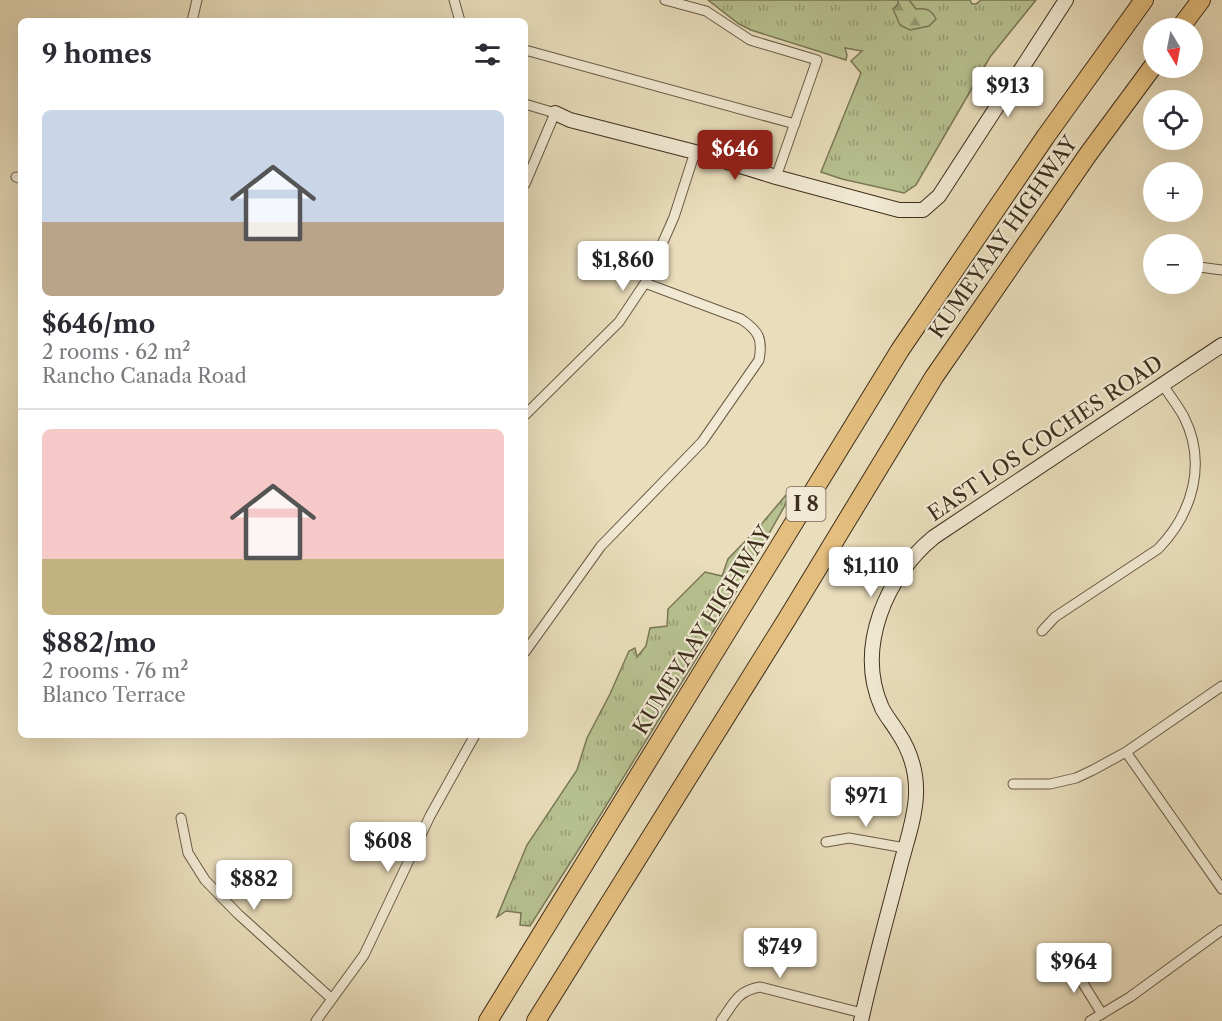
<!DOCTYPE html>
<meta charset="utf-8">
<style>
:root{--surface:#fff;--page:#f7f7f7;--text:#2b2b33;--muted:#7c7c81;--line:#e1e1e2;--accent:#8f2418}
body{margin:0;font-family:"Libre Caslon Text",serif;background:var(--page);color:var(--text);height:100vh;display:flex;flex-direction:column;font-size:22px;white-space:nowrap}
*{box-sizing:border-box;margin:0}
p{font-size:20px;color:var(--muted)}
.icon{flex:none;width:33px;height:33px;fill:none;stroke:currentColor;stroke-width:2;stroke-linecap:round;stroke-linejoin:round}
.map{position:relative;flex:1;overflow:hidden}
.sheet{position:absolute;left:18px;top:18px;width:510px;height:720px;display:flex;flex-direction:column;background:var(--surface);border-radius:9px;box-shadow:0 6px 24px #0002}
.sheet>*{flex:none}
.needle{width:39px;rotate:170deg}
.controls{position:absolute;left:1143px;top:18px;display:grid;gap:12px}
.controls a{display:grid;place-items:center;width:60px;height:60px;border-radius:50%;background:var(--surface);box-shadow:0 6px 24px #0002;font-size:30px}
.price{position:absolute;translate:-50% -51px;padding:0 14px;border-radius:6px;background:#fff;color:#222;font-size:20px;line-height:39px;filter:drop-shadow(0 2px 3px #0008)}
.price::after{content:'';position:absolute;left:50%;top:36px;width:18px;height:14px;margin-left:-9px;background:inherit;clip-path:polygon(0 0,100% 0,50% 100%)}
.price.on{background:var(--accent);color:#fff}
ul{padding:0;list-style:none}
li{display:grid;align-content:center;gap:12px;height:318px;padding:0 24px}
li+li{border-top:2px solid var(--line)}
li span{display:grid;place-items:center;height:186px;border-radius:9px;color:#555}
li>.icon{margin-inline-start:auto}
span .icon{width:108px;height:108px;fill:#fffc;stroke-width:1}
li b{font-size:26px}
h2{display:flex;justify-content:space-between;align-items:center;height:72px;padding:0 24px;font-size:26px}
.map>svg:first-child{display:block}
</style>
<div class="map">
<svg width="1222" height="1021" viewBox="0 0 1222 1021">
<defs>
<pattern id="grass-tufts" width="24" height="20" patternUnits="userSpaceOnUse" patternTransform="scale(1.5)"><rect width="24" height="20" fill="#b7c190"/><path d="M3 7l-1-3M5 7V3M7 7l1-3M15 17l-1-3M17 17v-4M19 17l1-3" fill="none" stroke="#969d75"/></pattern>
<pattern id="forest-firs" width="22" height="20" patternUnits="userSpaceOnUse" patternTransform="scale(1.5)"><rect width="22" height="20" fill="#b7c190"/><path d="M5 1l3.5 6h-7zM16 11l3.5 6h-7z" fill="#969d75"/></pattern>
</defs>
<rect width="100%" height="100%" fill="#e9ddbb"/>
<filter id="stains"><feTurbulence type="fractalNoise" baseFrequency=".00333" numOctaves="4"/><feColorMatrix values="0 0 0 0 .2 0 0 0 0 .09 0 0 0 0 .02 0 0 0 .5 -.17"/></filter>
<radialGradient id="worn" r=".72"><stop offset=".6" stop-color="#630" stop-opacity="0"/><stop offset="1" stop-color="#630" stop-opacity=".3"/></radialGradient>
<path fill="url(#grass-tufts)" stroke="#7a7856" stroke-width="1.5" d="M708,0H898L899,4L916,9L909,0H970L972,4H976L981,0H1036L990,57L916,185L904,193L842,179L821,172L861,73L851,61L862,51L845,48L847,55L846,60L751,30L739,24Z
M792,493L720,620L593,827L530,926L520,925L521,913L506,911L497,917L527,845L577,770L587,738L610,694L629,651L635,648L637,657L646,646L650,628L667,626L668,609L705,572L722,576L728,559L759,527L786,495Z"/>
<path fill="url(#forest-firs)" stroke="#7a7856" stroke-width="1.5" d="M898,0H909L916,9C926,8 931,9 936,19L929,26L910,30L900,25L893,9L898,4Z"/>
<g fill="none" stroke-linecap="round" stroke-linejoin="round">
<defs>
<path id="street" d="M454,0L460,21
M665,0L706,11L750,40L817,60L776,177
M192,21L197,0
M525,50L795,124
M525,104L555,113L525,184
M16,177L21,179
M1192,266L1222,270
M525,415L619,322L645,283L674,217L695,152
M1042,631L1055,617L1158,549C1193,513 1207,463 1184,417C1178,406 1170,396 1163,385
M525,652L601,546L702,442L759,360C763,339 759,331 741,319L645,283
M1126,752L1222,889
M1013,784H1050L1076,778L1093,770L1126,752L1222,686
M181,818L188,853L205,880L238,914L332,999
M826,842L849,838L905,848
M1056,961L1076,972L1102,1014
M316,1021L364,955L430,816L475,735
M721,1021C734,1003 737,991 760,987L862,1013
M1090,1021L1130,997L1222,930"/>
<path id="secondary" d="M555,113L570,120L695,152L776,177L899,210H923L939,196L1066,0
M861,1021C872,971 886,921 899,871C905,846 915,820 916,795C917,772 910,750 897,731C892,723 886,716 882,708C855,648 886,576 934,537L1222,345"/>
<path id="highway" d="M1180,28L1201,0
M488,1021L900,350L1046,136L1144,0
M536,1021L787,619L934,377L1089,153L1154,65"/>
</defs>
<use href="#street" stroke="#695a44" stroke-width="11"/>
<use href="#secondary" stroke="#3e2f1d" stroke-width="16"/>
<use href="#highway" stroke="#3e2f1d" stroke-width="20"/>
<use href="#street" stroke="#f1e9d3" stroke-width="9"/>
<use href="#secondary" stroke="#f1e9d3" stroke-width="14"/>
<use href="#highway" stroke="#e4be7e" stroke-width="18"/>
</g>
<g text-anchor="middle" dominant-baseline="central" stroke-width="4.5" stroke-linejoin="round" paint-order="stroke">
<rect fill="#f1e9d3" stroke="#746754" stroke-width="1.5" x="786.5" y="487" width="39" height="34" rx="4.5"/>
<g font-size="20" font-weight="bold" fill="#3e2f1d">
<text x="806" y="504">I 8</text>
</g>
<g font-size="21" fill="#3e2f1d" stroke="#f1e9d3">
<text transform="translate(1003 237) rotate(-55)">KUMEYAAY HIGHWAY</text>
<text transform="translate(1045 438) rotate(-34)">EAST LOS COCHES ROAD</text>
<text transform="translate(702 630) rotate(-58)">KUMEYAAY HIGHWAY</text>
</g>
</g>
<rect width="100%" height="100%" filter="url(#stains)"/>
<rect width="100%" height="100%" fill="url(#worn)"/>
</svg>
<div class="controls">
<a><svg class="needle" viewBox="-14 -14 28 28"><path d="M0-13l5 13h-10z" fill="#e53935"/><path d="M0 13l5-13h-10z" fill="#7c7c81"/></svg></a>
<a><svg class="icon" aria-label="locate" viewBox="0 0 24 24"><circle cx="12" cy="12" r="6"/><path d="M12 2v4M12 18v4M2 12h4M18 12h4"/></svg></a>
<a>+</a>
<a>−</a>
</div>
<b class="price" style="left:1008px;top:118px">$913</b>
<b class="price on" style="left:735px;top:181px">$646</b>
<b class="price" style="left:623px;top:292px">$1,860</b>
<b class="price" style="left:871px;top:598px">$1,110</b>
<b class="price" style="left:866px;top:828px">$971</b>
<b class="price" style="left:388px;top:873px">$608</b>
<b class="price" style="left:254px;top:911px">$882</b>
<b class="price" style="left:780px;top:979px">$749</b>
<b class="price" style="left:1074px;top:994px">$964</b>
<section class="sheet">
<h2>9 homes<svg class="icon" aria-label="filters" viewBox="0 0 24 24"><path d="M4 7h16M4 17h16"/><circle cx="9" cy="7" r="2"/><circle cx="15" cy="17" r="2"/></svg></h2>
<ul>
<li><span style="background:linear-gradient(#c9d6e8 60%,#b9a48a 0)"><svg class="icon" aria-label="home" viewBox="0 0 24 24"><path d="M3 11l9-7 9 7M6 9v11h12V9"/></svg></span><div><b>$646/mo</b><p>2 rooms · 62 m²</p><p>Rancho Canada Road</p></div></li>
<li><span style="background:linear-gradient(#f6c9c9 70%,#c2b280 0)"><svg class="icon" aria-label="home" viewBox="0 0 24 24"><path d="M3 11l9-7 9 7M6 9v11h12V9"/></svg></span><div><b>$882/mo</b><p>2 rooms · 76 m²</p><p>Blanco Terrace</p></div></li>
</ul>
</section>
</div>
